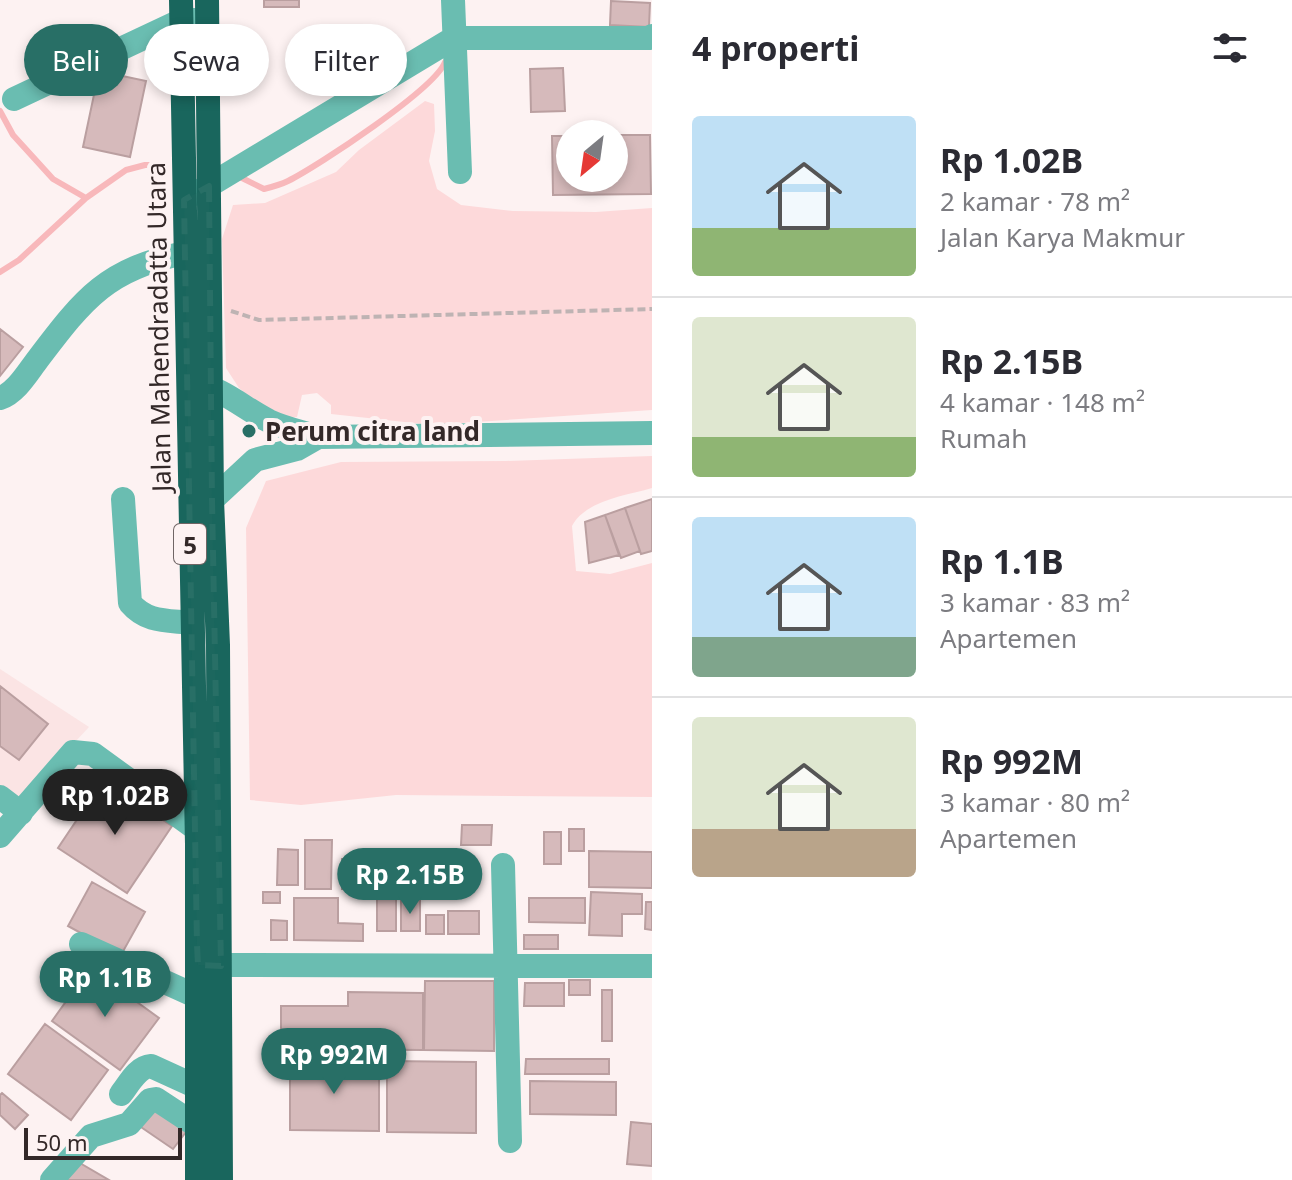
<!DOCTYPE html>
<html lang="id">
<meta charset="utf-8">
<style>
:root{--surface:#fff;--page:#f7f7f7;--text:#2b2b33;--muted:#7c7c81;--line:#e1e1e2;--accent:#286f66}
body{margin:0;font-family:"Noto Sans",sans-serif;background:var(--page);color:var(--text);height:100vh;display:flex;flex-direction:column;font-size:30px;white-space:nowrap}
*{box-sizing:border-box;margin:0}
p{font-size:26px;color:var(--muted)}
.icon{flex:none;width:44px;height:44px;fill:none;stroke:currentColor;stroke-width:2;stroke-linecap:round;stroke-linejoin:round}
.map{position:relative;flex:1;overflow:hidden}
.details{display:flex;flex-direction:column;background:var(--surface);width:640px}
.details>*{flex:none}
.top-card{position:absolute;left:24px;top:24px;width:508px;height:72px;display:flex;gap:16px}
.needle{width:52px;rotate:209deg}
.tools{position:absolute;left:556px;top:120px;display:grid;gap:16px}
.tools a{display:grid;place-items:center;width:72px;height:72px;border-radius:50%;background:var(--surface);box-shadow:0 4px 12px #0003;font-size:40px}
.scale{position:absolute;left:24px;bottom:20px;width:158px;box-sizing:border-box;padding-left:8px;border:4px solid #332828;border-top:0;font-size:22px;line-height:28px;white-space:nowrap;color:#332828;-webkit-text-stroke:6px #fdf2f2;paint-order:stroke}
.price{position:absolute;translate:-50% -68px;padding:0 18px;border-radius:28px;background:var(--accent);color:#fff;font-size:26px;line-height:52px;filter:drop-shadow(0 2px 4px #0008)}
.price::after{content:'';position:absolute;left:50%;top:48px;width:24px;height:18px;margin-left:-12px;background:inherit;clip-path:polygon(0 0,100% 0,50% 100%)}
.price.active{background:#222;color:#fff}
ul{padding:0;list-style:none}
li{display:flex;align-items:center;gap:24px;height:200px;padding:0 40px}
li+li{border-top:2px solid var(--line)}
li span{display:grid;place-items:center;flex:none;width:224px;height:160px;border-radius:8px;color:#555}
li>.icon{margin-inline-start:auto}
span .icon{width:96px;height:96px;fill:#fffc;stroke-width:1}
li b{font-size:34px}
h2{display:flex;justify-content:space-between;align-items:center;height:96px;padding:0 40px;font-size:34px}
.pill{padding:0 28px;border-radius:36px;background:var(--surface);box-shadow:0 4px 12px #0003;font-size:28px;line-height:72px}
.pill.active{background:var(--accent);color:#fff}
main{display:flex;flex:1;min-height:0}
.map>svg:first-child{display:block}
</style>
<main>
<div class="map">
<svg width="652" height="1180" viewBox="0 0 652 1180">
<rect width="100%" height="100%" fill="#fdf2f2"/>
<path fill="#fbe4e4" d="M0,669L89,727L16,805L0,791Z"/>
<path fill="#fdd9da" d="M425,101L434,104L435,131L429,161L437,189L461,205L513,211L596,212L652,208V410L432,425L331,414V405L317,393L302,395L297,417L287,418L262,407L239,388L226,368L222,239L233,205L265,203L336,172L359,150Z
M652,456V488C625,496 586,500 572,526L576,571L610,574L652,563V797L396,795L301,805L250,800L246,528L266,481L341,462L506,461Z"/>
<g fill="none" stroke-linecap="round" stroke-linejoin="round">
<path stroke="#f8b8bb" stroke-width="6" d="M0,111L13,135L53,179L86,198
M242,178L264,189C272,187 280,185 288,181C318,166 435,89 445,62
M0,272L19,260L86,198L126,170L145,165H163"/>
</g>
<path fill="#d6babb" stroke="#ba9fa0" stroke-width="2" d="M264,0H299V7H264Z
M611,1L650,3L649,27L610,25Z
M563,68L565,111L531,112L530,69Z
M99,71L146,81L130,157L83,147Z
M614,135H650L651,194L553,195L552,136H570V178H614Z
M0,329L23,347L0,376Z
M652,499V551L641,554L625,508Z
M625,508L640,551L621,558L605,515Z
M605,515L619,555L589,563L585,522Z
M0,686L48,724L19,760L0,746Z
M103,781L172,826L127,893L58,848Z
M462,825H492L491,845H461Z
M569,829H584V851H569Z
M544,832H561V864H544Z
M305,840H332L331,889H305Z
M278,849L298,850V885H277Z
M589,851L652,852V888L589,887Z
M342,859L397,860V890L342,889Z
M92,882L145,912L121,955L68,926Z
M263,892H280V903H263Z
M591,892L642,894V914H622V936L589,935Z
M377,895H396V931H377Z
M294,898H338V923L363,924V941L294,940Z
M529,898H585V923L529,922Z
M401,900H420V931H401Z
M646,902H652V930L645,929Z
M448,911H479V934H448Z
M426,915H444V934H426Z
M271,920L287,921V940H271Z
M524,935H558V949H524Z
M90,968L159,1018L120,1070L52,1021Z
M569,980H590V995H569Z
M425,981H494V1051L424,1050Z
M525,983H564V1006H524Z
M602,990H612V1041H602Z
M348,992L423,993V1050L281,1049V1006H348Z
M45,1024L108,1070L71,1120L8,1074Z
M526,1059H609V1074H525Z
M290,1060L379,1061V1131L290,1130Z
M387,1061L476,1062V1133L387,1132Z
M530,1081L616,1082V1115L530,1114Z
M2,1093L28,1115L15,1129L0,1115V1095Z
M154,1102L189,1128L173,1149L138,1125Z
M631,1122L652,1124V1166L627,1164Z
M73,1159L109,1180H59Z"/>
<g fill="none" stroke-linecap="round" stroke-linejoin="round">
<path stroke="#beb3b3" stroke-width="4" stroke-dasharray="8 4" stroke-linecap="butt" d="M231,311L259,320L652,309"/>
<path stroke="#6abdb1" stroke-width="24" d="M453,0L460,172
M14,99L182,20H207
M195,194L454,38H649L652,36
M195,383C222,388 245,409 269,421C284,428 302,432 318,437L652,433
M0,398C16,393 28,372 38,359C85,297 107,269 185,253
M123,499L130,603C147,623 167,620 192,623
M197,502L212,500L255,460L297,449L318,437
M0,797L21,813
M0,836L73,752L93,754L195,828
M503,865L510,1141
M81,944L198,997L214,998
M200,965L652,966
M121,1094C129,1084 137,1067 151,1066L197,1087
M52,1180L91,1136L129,1124L150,1100L156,1099L197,1126"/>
<path stroke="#19665d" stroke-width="24" d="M181,0L197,844V1180
M207,0L212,500L218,645L221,1180"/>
</g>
<path fill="#286f66" fill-opacity="0.2" stroke="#286f66" stroke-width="6" stroke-dasharray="16 10" stroke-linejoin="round" d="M209,186L212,500L221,966L198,965L197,945L184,200Z"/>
<circle fill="#286f66" stroke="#fdf2f2" stroke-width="3" cx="249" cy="431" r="8"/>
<g text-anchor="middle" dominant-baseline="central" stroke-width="8" stroke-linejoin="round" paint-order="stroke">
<rect fill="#fdf2f2" stroke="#706565" stroke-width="2" x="174" y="524" width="32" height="40" rx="6"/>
<g font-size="24" font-weight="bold" fill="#332828">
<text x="190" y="544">5</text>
</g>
<g font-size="26" fill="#332828" stroke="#fdf2f2">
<text transform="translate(158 327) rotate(-91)">Jalan Mahendradatta Utara</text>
</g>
<g font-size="26" font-weight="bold" fill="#332828" stroke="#fdf2f2" text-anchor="start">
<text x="265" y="431">Perum citra land</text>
</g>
</g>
</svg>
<div class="tools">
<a><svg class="needle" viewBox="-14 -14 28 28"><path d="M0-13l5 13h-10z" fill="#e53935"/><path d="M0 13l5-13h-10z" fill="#7c7c81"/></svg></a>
</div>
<div class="scale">50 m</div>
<b class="price active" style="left:115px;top:837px">Rp 1.02B</b>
<b class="price" style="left:410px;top:916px">Rp 2.15B</b>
<b class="price" style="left:105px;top:1019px">Rp 1.1B</b>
<b class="price" style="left:334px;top:1096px">Rp 992M</b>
<div class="top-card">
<a class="pill active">Beli</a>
<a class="pill">Sewa</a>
<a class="pill">Filter</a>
</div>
</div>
<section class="details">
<h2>4 properti<svg class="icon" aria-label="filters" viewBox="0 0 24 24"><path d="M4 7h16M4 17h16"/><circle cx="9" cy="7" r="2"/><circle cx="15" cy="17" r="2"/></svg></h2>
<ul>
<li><span style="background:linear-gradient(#bfe0f5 70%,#8fb573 0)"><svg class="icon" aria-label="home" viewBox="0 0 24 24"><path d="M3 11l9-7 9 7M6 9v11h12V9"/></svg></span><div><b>Rp 1.02B</b><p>2 kamar · 78 m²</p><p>Jalan Karya Makmur</p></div></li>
<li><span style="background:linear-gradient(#dfe7d0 75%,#8fb573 0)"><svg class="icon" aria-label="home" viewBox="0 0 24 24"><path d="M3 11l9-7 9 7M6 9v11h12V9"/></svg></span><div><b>Rp 2.15B</b><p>4 kamar · 148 m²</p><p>Rumah</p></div></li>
<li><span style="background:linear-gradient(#bfe0f5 75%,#7fa58c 0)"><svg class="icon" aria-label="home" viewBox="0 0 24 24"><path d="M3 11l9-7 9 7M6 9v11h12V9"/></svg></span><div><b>Rp 1.1B</b><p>3 kamar · 83 m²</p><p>Apartemen</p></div></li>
<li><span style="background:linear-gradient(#dfe7d0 70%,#b9a48a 0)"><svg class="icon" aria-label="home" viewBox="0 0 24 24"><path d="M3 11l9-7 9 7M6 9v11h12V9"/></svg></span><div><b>Rp 992M</b><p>3 kamar · 80 m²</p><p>Apartemen</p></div></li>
</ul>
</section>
</main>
